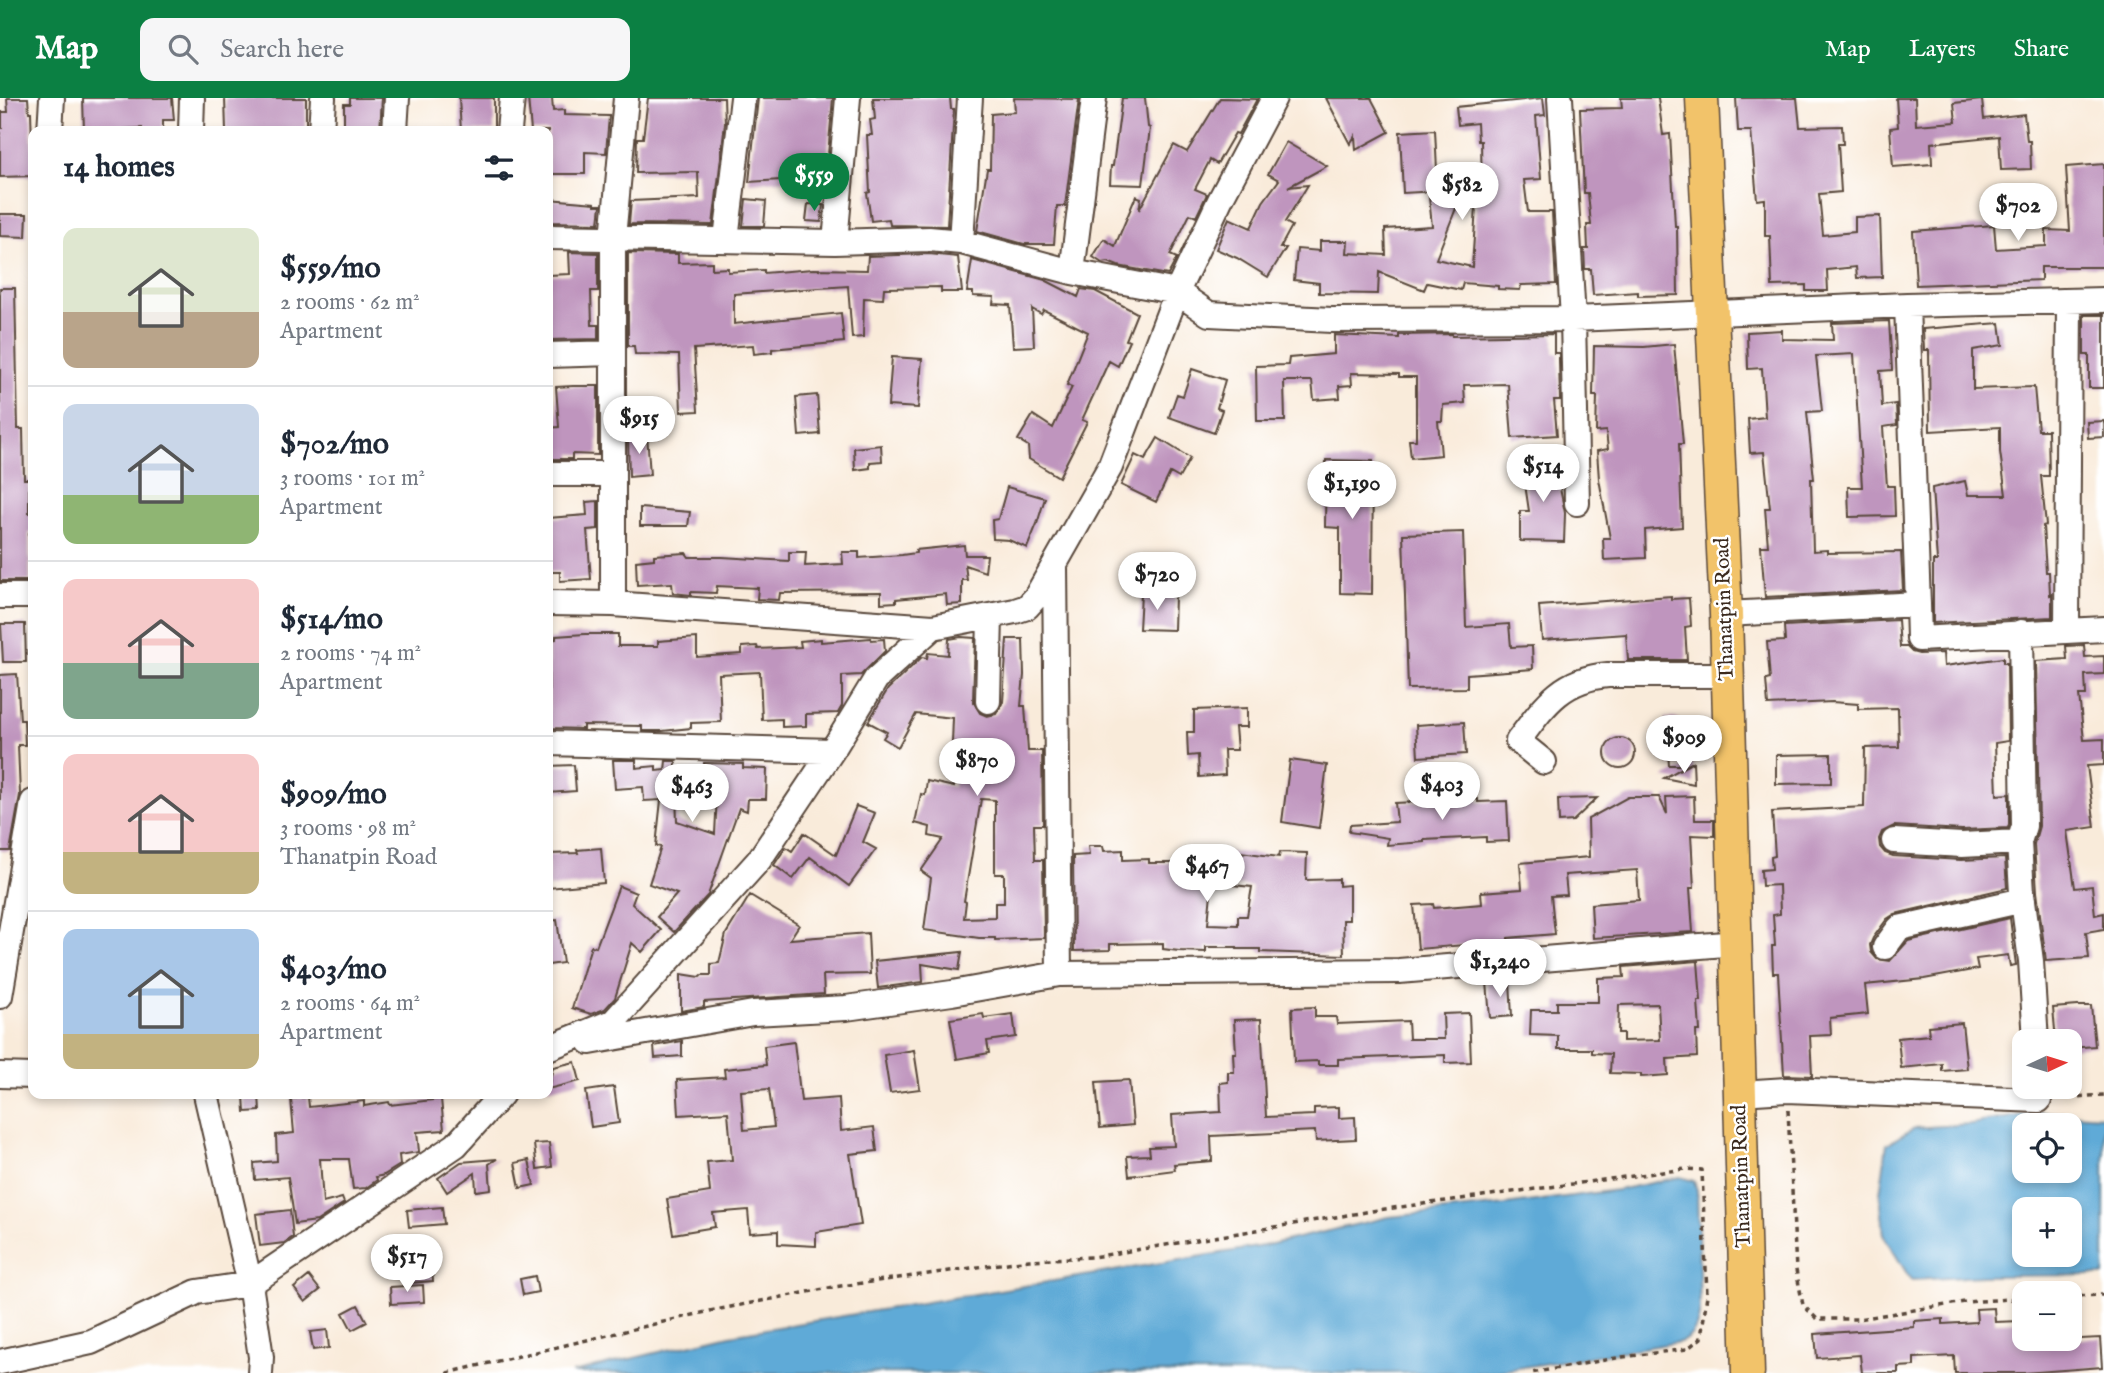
<!DOCTYPE html>
<meta charset="utf-8">
<style>
:root{--surface:#fff;--page:#f6f6f7;--text:#1f2937;--muted:#747a83;--line:#e0e1e3;--accent:#0b8043}
body{margin:0;font-family:"IM FELL English",serif;background:var(--page);color:var(--text);height:100vh;display:flex;flex-direction:column;font-size:26px;white-space:nowrap}
*{box-sizing:border-box;margin:0}
p{font-size:23px;color:var(--muted)}
.icon{flex:none;width:38px;height:38px;fill:none;stroke:currentColor;stroke-width:2;stroke-linecap:round;stroke-linejoin:round}
.map{position:relative;flex:1;overflow:hidden}
.drawer{position:absolute;left:28px;top:28px;width:525px;height:973px;display:flex;flex-direction:column;background:var(--surface);border-radius:14px;box-shadow:0 4px 10px #0003}
.drawer>*{flex:none}
.needle{width:46px;rotate:86deg}
.buttons{position:absolute;left:2012px;top:931px;display:grid;gap:14px}
.buttons a{display:grid;place-items:center;width:70px;height:70px;border-radius:14px;background:var(--surface);box-shadow:0 4px 10px #0003;font-size:35px}
.price{position:absolute;translate:-50% -60px;padding:0 16px;border-radius:24px;background:#fff;color:#222;font-size:23px;line-height:46px;filter:drop-shadow(0 2px 4px #0008)}
.price::after{content:'';position:absolute;left:50%;top:42px;width:21px;height:16px;margin-left:-10px;background:inherit;clip-path:polygon(0 0,100% 0,50% 100%)}
.price.on{background:var(--accent);color:#fff}
ul{padding:0;list-style:none}
li{display:flex;align-items:center;gap:21px;height:175px;padding:0 35px}
li+li{border-top:2px solid var(--line)}
li span{display:grid;place-items:center;flex:none;width:196px;height:140px;border-radius:14px;color:#555}
li>.icon{margin-inline-start:auto}
span .icon{width:84px;height:84px;fill:#fffc;stroke-width:1}
li b{font-size:30px}
h2{display:flex;justify-content:space-between;align-items:center;height:84px;padding:0 35px;font-size:30px}
header{display:flex;align-items:center;gap:42px;box-sizing:border-box;height:98px;padding:0 35px;background:var(--accent);color:#fff}
header strong{font-size:33px}
nav{display:flex;gap:38px;margin-inline-start:auto;font-size:24px}
.search{width:490px;height:63px;background:var(--page);display:flex;align-items:center;gap:18px;box-sizing:border-box;padding:0 24px;border-radius:14px;color:var(--muted);font-size:26px}
.map>svg:first-child{display:block}
</style>
<header>
<strong>Map</strong>
<div class="search"><svg class="icon" aria-label="search" viewBox="0 0 24 24"><circle cx="10" cy="10" r="6"/><path d="M15 15l6 6"/></svg>Search here</div>
<nav><a>Map</a><a>Layers</a><a>Share</a></nav>
</header>
<div class="map">
<svg width="2104" height="1275" viewBox="0 0 2104 1275">
<rect width="100%" height="100%" fill="#fff"/>
<filter id="ink" filterUnits="userSpaceOnUse"><feTurbulence type="fractalNoise" baseFrequency=".0143" numOctaves="2"/><feDisplacementMap in="SourceGraphic" scale="14" xChannelSelector="R" yChannelSelector="G"/><feConvolveMatrix kernelMatrix="1 2 1 2 8 2 1 2 1" color-interpolation-filters="sRGB"/></filter>
<filter id="wash" filterUnits="userSpaceOnUse"><feTurbulence type="fractalNoise" baseFrequency=".00686" numOctaves="4" result="noise"/><feDisplacementMap in="SourceGraphic" scale="28" xChannelSelector="R" yChannelSelector="G"/><feGaussianBlur stdDeviation="1.57" result="paint"/><feColorMatrix in="noise" values="0 0 0 0 0 0 0 0 0 0 0 0 0 0 0 0 0 1.4 0 .05"/><feComposite in="paint" operator="in"/></filter>
<g filter="url(#wash)">
<rect width="100%" height="100%" fill="#f9ebda"/>
<path fill="#5faad7" stroke="#4d6a7a" stroke-width="2" fill-rule="evenodd" d="M2039,1014L2104,1018V1177L1983,1178L1911,1182L1884,1138L1880,1095L1887,1046L1914,1030L1971,1026ZM2025,1027H2070V1073H2025ZM2025,1111H2070V1157H2025Z
M1680,1079L1694,1083L1697,1092L1700,1211C1698,1225 1695,1239 1680,1244L1487,1275H572L730,1237L1263,1148L1389,1119L1505,1107L1617,1092Z"/>
<g id="blocks">
<path fill="#bf95be" fill-rule="evenodd" d="M7,0H28L29,14H31L33,78L0,79V30H2V14H8Z
M83,0H172L174,22H163V33H142V30L84,33Z
M225,0H306V33H226Z
M350,0H382L380,33H344V6H350Z
M459,0H494V33H461Z
M528,0H552L553,13L564,12V17L609,18L606,55L585,54V76H548V33H531Z
M648,0H724L725,25L713,127L629,126L631,103L699,100L698,74L636,75L637,40H643Z
M758,0H833L826,79L749,84Z
M873,0H950L951,11H954L947,128L890,127L889,121L871,123L867,95L870,94L867,37H872L870,22L875,21Z
M1014,0L1079,1L1065,108H1057L1054,146H1024L977,133L987,71H990L991,16L1015,14Z
M1122,0H1145L1148,29L1150,30L1143,87L1110,86L1111,68H1113Z
M1220,0L1257,1L1238,36L1235,35L1217,66L1210,62L1195,91L1207,96L1196,119L1190,116L1170,157L1177,160L1168,177L1118,168L1108,164L1102,165L1093,159L1104,141L1115,148L1136,98L1141,100L1139,112L1174,47L1187,54Z
M1326,0H1371L1389,34L1356,52L1355,38L1350,46Z
M1543,0L1545,17L1536,18L1541,81L1524,82L1528,114H1552L1556,186L1521,187L1520,192L1498,191V188L1463,185L1461,192L1427,185L1424,192L1379,174L1378,196L1319,195V185L1294,182L1297,151L1320,153V143H1348L1347,155L1386,157L1385,131L1432,128L1429,99L1462,95L1436,161L1472,169L1477,94L1482,93L1481,43H1478L1477,25L1458,27L1456,9Z
M1621,0H1658L1663,37L1670,36L1675,128H1677L1678,197L1638,198V194L1593,197L1591,171H1585L1584,151H1588L1587,127H1591L1588,95H1584L1580,11L1622,10Z
M1736,0H1797L1800,29L1842,28L1843,46H1838L1841,94L1819,96L1823,137L1855,134V119L1880,118L1882,179L1857,180L1856,169L1827,172L1828,193H1806V187L1772,188L1770,138H1765V101L1757,102L1751,33H1738Z
M1896,0H1915L1916,27L1956,24L1954,5L1982,2L1984,21L2024,16L2027,43H2030L2031,71L2001,72L1999,38L1931,45L1932,66L1893,69L1890,30L1898,29Z
M1435,32L1438,93L1403,95L1400,34Z
M1286,44L1327,68L1288,89L1308,87L1285,124L1292,128L1280,150H1286L1268,179L1237,160L1216,151L1229,120L1251,130L1263,104L1279,82L1268,76Z
M2104,66V169H2041V182L1916,187L1913,133L1994,127L1996,151L2046,148V132L2070,133L2066,69Z
M548,101L595,105V107H601L599,125L548,124Z
M746,101L766,103L764,128H743Z
M808,106L823,107L821,124L806,123Z
M0,116H27L26,139L0,138Z
M569,154L598,155V193H591L592,227H598V241L548,242V177L570,176Z
M628,155L678,156V165L712,164V171L728,170V174L764,172V175L813,171L867,172L868,158L929,156L958,159L962,194H941V189L884,190L883,201L864,200L863,239L852,240L848,188L734,196V226L841,215L844,244L772,251V254L754,256L753,247L694,251L698,313L681,314L679,257L635,256L634,248H628Z
M972,162L1045,182L1078,199L1081,191L1095,193L1137,215L1126,242L1129,243L1118,268L1109,263L1082,322L1087,324L1059,379L1029,361L1028,348L1018,342L1033,317L1053,330L1072,289L1067,287L1088,234L1044,212L1041,216L1032,211L1034,248L1013,249L1010,207L993,206L994,199L973,198V194H967Z
M0,190H15L18,331H23L24,381H29V415H32V435H29L30,483H0Z
M2084,217H2104V290H2089V257H2084Z
M1889,223L1892,272L1880,273L1882,308L1896,306L1897,327L1883,329L1887,388H1894L1895,418L1849,419L1848,389H1862L1854,256L1816,258L1822,313L1807,314L1814,381H1811L1813,453L1827,452V455L1901,454L1903,492L1765,499L1761,448H1768L1765,410H1770L1764,354L1750,355L1748,321L1765,319L1762,270L1748,271L1747,234L1782,232V241L1833,242L1832,225Z
M2000,225L2003,247L1973,252V291L2034,289L2038,332H2048L2049,378H2041L2046,427L2043,428L2046,474H2049L2050,497L2052,496V519L1933,525V463H1937L1932,390L1965,383L1968,397H2006L2000,354V329L1930,333L1929,252H1924L1923,231Z
M1452,236V238L1554,236V255H1559V262L1560,302H1554L1557,337L1512,340L1508,286L1464,287L1465,305L1443,307L1442,323H1438L1441,357L1411,360L1409,342H1416V279H1399V276L1351,275L1352,287L1339,288L1340,300L1314,302L1312,283H1284L1285,323H1257L1256,268L1288,267L1289,260L1334,256V237L1399,240V237Z
M1674,246L1683,346H1679L1682,429L1645,432L1646,460L1604,462L1603,440H1610L1599,381L1597,353L1608,351L1606,333L1596,334L1597,298H1593L1594,248L1644,249Z
M892,259L922,261L918,310L888,308Z
M1192,271L1225,282L1217,310L1222,312L1214,335L1169,319L1177,296L1183,298Z
M573,288H598V357L572,356V361H548V330L559,329L556,289Z
M817,297L820,336L799,338L796,299Z
M2104,323V339L2088,340L2087,324Z
M647,336L650,377L629,379L628,338Z
M1158,340L1190,360L1179,380L1170,375L1156,404L1121,387L1135,357L1145,362Z
M881,347L882,363L870,364V370L855,372L854,350Z
M1554,361L1565,415L1564,444L1520,443V413H1529L1522,366Z
M1326,362L1373,363L1372,496L1340,495V430L1325,429Z
M1007,389L1045,400L1037,426L1027,450L1009,442L993,441L992,422L998,421Z
M598,403V431L587,432L591,481L560,483V474H548V420L587,417L586,404Z
M640,410L690,414L688,428H640Z
M1463,434L1466,529L1509,526L1511,549L1532,548L1533,571L1467,576V590L1408,591L1403,436Z
M964,447L965,457H987L985,474L965,467L967,482H962V506L947,507L946,496L896,501V504L881,505V494L780,495L779,502L757,501L758,490L717,488L716,495L691,494V497L673,495L672,485L637,487L636,463L654,461V457L686,455L689,459H722L789,463V454H806L805,468L843,466L842,454H859V460L902,457L916,455V452Z
M1141,496L1175,498L1174,532L1139,531Z
M1671,498V501L1689,500L1691,528L1685,529L1687,562H1628L1626,536L1542,542L1539,508Z
M1898,522L1900,549H1907L1912,554L1919,556L1943,555L1944,568L2003,560V565H2007L2008,643L1995,645L1997,697L2009,696V726L2008,730L1962,732L1894,728L1882,734L1879,741L1880,749L1885,755L1893,758L1961,762L2005,760L2007,790L1895,816L1887,821L1873,840L1870,847L1871,854L1877,861L1890,863L1908,843L2010,820L2016,867L2010,868L2008,857L1976,861L1978,871L1924,881L1865,887L1868,916L1830,920L1831,937L1810,938L1812,978L1784,977L1778,875H1773L1772,848H1775L1773,817L1780,816L1779,787L1762,788L1761,772L1772,771L1771,759L1775,758L1772,714L1864,709L1865,650L1899,649L1898,610L1858,611V606L1832,604L1768,607L1766,582L1770,581L1767,544L1785,543L1784,528Z
M1,526H25L26,564H3Z
M585,536H618V548H658V543L697,540V559L742,556V549L757,548L758,551L801,549L800,543L821,541V544L871,540V542L884,541L885,553L861,577L842,578V608L838,615L806,616V628L782,629V621L762,622L760,574L719,576L721,624L691,625V630L662,633H642V628L583,627V631L549,630L548,542L556,541V538Z
M961,539L975,540L973,603L980,615L987,618L996,616L1003,604L1007,541H1023L1024,577L1021,608H1025L1028,653H1042L1043,727H1034L1035,762H1043L1044,840L995,842V840H979L924,832L931,780L921,773L943,741L929,738L930,729L915,725L921,696L925,697L927,683L954,689V676H958V646H952L953,620L916,616L898,649L883,640L887,634L868,624L888,591L922,559L927,560L928,555L948,557L949,541ZM981,701L995,702V776H1004V805H995V819L964,820L966,804L964,803Z
M2084,547L2085,559L2104,558V576L2085,577L2086,597H2079L2084,642L2104,641V667L2087,668L2095,729L2067,733L2075,790L2092,788L2095,817L2104,815V831L2086,834L2089,860L2046,863L2037,794L2034,746L2039,728L2036,563L2067,561L2066,548Z
M17,576L20,622H24L25,647H18L20,697L10,753H0V577Z
M1247,610V629H1235L1237,652H1224L1225,677L1199,679L1198,657L1188,658L1187,634H1194V612Z
M1665,620L1680,621V638L1694,637L1695,653L1680,654V667H1669Z
M1464,624L1466,656L1418,659L1416,627Z
M1605 655a15 15 0 1 1 30 0a15 15 0 1 1-30 0Z
M1831,656V685L1776,686V657Z
M613,662H636V670L656,668V673L665,672L666,663H676V673L704,672V665L743,666V670L767,671L766,701H748L747,713L739,710L708,797L674,834L657,819L677,796L649,786L661,749L656,748L661,702L644,703L643,689L615,691ZM717,697L715,736L677,723L676,698Z
M1290,662L1327,667L1319,730L1282,724Z
M1693,664L1694,686L1664,680Z
M574,667L576,693L548,695V668Z
M1694,698L1695,722H1714V738L1691,737L1694,790H1690L1693,834L1593,840L1591,806L1639,802L1637,772L1565,777L1567,797L1551,798L1555,836L1508,840V843L1483,845L1484,851L1464,853V847L1418,851L1414,807L1433,806L1434,810L1482,806L1481,794L1522,791L1520,765L1589,759L1588,721L1628,699H1659L1667,716L1666,699Z
M1597,700L1573,723L1559,724L1558,701Z
M1478,701V704L1507,703L1509,743L1486,744V739L1424,742V744L1387,747L1388,740L1349,734L1350,727L1397,724L1395,705Z
M856,708L875,715L863,744L876,751L849,788L810,759L793,781L774,767L786,749L792,753L804,735L836,757Z
M1088,748H1103L1104,753L1123,752V762L1149,761V765H1189V755L1240,754L1279,759L1280,754L1307,755L1306,782L1339,781V788L1349,787V822H1343L1344,857L1260,854V851H1237V849H1206V854L1179,853L1163,851V845L1110,846V852L1074,853L1073,758L1089,757ZM1212,785L1252,789L1247,818H1238V827L1208,826Z
M601,750L604,785L548,790V756L578,755L577,752Z
M619,788L636,795L632,806L661,832L642,854L632,845L615,900L605,911L591,916L572,910L591,848L596,849Z
M750,797L799,827L790,841L868,835L870,876L823,877L824,896L704,904V909L681,913V876L700,879L702,877H711V866L719,865L726,836Z
M557,822L563,865L548,867V823Z
M962,854L959,872L922,866L923,884L878,890L875,863Z
M1698,863L1701,903H1698L1700,933H1696L1697,959L1667,961L1668,977L1641,979V976L1610,975L1611,956L1592,955V951H1558V938L1530,937L1531,912H1557V904H1598V880L1624,879L1623,869ZM1658,906L1660,942L1623,943V935H1618L1619,907Z
M1510,883L1512,918L1490,920L1487,884Z
M2078,908H2091L2095,948L2070,950V943H2056L2053,910Z
M1315,909V919H1336L1337,926L1408,923L1409,941H1444L1443,916L1469,915L1471,964L1445,965V957L1338,961V967H1318V963L1294,964L1292,910Z
M983,916L984,920L1013,916L1016,939L987,943L989,955L957,961L950,921Z
M1261,921L1266,1019L1314,1017V1010L1339,1009V1020L1355,1019L1356,1041L1316,1043L1315,1033L1211,1038L1212,1063L1174,1066L1175,1072L1129,1078L1127,1058L1150,1057L1149,1049L1174,1048L1172,1017L1221,1014L1220,985L1228,984V974H1234L1233,955H1236L1234,922Z
M1962,925L1967,971L1942,973V966L1901,970L1898,940L1929,937L1928,928Z
M682,943V958L655,960L654,948Z
M794,944L801,1003L839,1000L841,1033L874,1029L877,1053L850,1056L861,1127L816,1134V1148L778,1146V1133L750,1135L748,1112L713,1115L715,1129L673,1136L667,1101L710,1094L707,1064L732,1062L728,1014L679,1017L677,982L725,979L724,971L766,967L764,948ZM769,991L774,1029L744,1032L741,993Z
M914,952L920,991L890,995L884,957Z
M575,964L580,983L548,991L553,969Z
M1129,982L1133,1027L1100,1030L1096,984Z
M614,989L619,1025L591,1029L586,993Z
M259,997L260,1013L245,1014L244,998Z
M308,999L309,1009L364,1003V1008L389,1004L390,1007L441,1001L444,1032L417,1034L419,1054L399,1057L400,1067L384,1077L376,1079L377,1082L366,1090L353,1091L349,1061H320L323,1105L342,1100L344,1105L317,1123L295,1126L288,1079L255,1082L254,1065L277,1063L276,1037L294,1035L291,1001Z
M549,1045L552,1069L537,1071L534,1046Z
M497,1061L489,1066L491,1091L476,1093L475,1075L447,1094L438,1080L461,1064Z
M529,1062L534,1087L520,1090L515,1065Z
M442,1109L444,1126L409,1129L407,1112Z
M290,1112L293,1139L284,1145L260,1148L256,1116Z
M431,1162L433,1183L409,1185L408,1164Z
M309,1178L320,1192L305,1204L294,1190Z
M535,1178L538,1194L523,1197L520,1181Z
M423,1187L424,1204L391,1206L390,1189Z
M358,1207L367,1224L352,1232L343,1215Z
M1994,1210L1995,1224L2021,1223L2022,1241H2041V1243L2100,1240L2102,1269L2024,1275H1955L1954,1258L1914,1260V1268L1898,1269V1275H1862L1860,1257L1817,1260L1815,1236L1914,1229V1223L1943,1221V1226L1977,1224L1976,1211Z
M327,1232L329,1250L313,1252L310,1234Z"/>
</g>
</g>
<g filter="url(#ink)">
<use href="#blocks" fill-opacity="0" stroke="#58473a" stroke-width="2"/>
<g fill="none" stroke-linecap="round" stroke-linejoin="round">
<defs>
<path id="minor" d="M1094,0L1072,174L1177,194L1209,216L1332,222L1573,221L1907,207L2104,202
M1560,0L1573,221L1577,405
M50,33L52,0
M191,33L192,0
M321,33L323,0
M395,33L397,0
M509,33L512,0
M548,139L835,144L929,141L961,144L1072,174
M726,141L743,0
M835,144L848,0
M961,144L970,0
M1907,207L1918,506
M548,257L613,255
M548,376H613
M1055,467L1059,876
M0,498H33
M548,505L613,506L933,529
M613,506V140L626,0
M1726,516L1918,506L1919,541L2104,531
M2067,532L2069,203
M988,603L990,518
M548,645L832,653
M1544,664L1518,643C1544,608 1561,581 1608,577H1728
M1894,743L1962,747L2019,744L2024,728L2021,534
M2022,795L2031,863L2036,943
M1885,849L1899,830L2019,803L2022,795L2019,744
M0,898L33,704
M590,944L753,915L846,910L952,895L1059,876L1399,873L1737,845
M548,950L614,923L759,762L832,653L876,581L933,529L1015,513L1027,509L1036,499L1110,369L1177,194L1220,102L1274,0
M0,977L33,978
M1740,995L1787,992L2039,1002V989
M0,1264L91,1244L197,1194L250,1186L206,996
M260,1275L261,1259L250,1186L456,1047L502,996"/>
<path id="major" d="M1702,0L1726,516L1748,1275"/>
</defs>
<use href="#minor" stroke="#58473a" stroke-width="28"/>
<use href="#major" stroke="#58473a" stroke-width="35"/>
<path stroke="#58473a" stroke-width="3.5" stroke-dasharray="5 5" stroke-linecap="butt" d="M2059,1000L2104,997
M1788,1012L1796,1172L1803,1207L1817,1221H1858L1965,1204L2025,1200
M2070,1198L2104,1197
M447,1275L710,1213L834,1189L1029,1162L1093,1159L1378,1112L1685,1071L1702,1072L1707,1197L1701,1240L1687,1251L1622,1259L1531,1275"/>
<use href="#minor" stroke="#fff" stroke-width="24"/>
<use href="#major" stroke="#f2c36a" stroke-width="32"/>
</g>
</g>
<g text-anchor="middle" dominant-baseline="central" stroke-width="5" stroke-linejoin="round" paint-order="stroke">
<g font-size="21" fill="#3b2a1e" stroke="#fff">
<text transform="translate(1725 511) rotate(-92)">Thanatpin Road</text>
<text transform="translate(1742 1078) rotate(-92)">Thanatpin Road</text>
</g>
</g>
</svg>
<div class="buttons">
<a><svg class="needle" viewBox="-14 -14 28 28"><path d="M0-13l5 13h-10z" fill="#e53935"/><path d="M0 13l5-13h-10z" fill="#747a83"/></svg></a>
<a><svg class="icon" aria-label="locate" viewBox="0 0 24 24"><circle cx="12" cy="12" r="6"/><path d="M12 2v4M12 18v4M2 12h4M18 12h4"/></svg></a>
<a>+</a>
<a>−</a>
</div>
<b class="price on" style="left:814px;top:115px">$559</b>
<b class="price" style="left:1462px;top:124px">$582</b>
<b class="price" style="left:2018px;top:145px">$702</b>
<b class="price" style="left:639px;top:358px">$915</b>
<b class="price" style="left:1543px;top:406px">$514</b>
<b class="price" style="left:1352px;top:423px">$1,190</b>
<b class="price" style="left:1157px;top:514px">$720</b>
<b class="price" style="left:1684px;top:677px">$909</b>
<b class="price" style="left:977px;top:700px">$870</b>
<b class="price" style="left:1442px;top:724px">$403</b>
<b class="price" style="left:692px;top:726px">$463</b>
<b class="price" style="left:1207px;top:806px">$467</b>
<b class="price" style="left:1500px;top:901px">$1,240</b>
<b class="price" style="left:407px;top:1196px">$517</b>
<section class="drawer">
<h2>14 homes<svg class="icon" aria-label="filters" viewBox="0 0 24 24"><path d="M4 7h16M4 17h16"/><circle cx="9" cy="7" r="2"/><circle cx="15" cy="17" r="2"/></svg></h2>
<ul>
<li><span style="background:linear-gradient(#dfe7d0 60%,#b9a48a 0)"><svg class="icon" aria-label="home" viewBox="0 0 24 24"><path d="M3 11l9-7 9 7M6 9v11h12V9"/></svg></span><div><b>$559/mo</b><p>2 rooms · 62 m²</p><p>Apartment</p></div></li>
<li><span style="background:linear-gradient(#c9d6e8 65%,#8fb573 0)"><svg class="icon" aria-label="home" viewBox="0 0 24 24"><path d="M3 11l9-7 9 7M6 9v11h12V9"/></svg></span><div><b>$702/mo</b><p>3 rooms · 101 m²</p><p>Apartment</p></div></li>
<li><span style="background:linear-gradient(#f6c9c9 60%,#7fa58c 0)"><svg class="icon" aria-label="home" viewBox="0 0 24 24"><path d="M3 11l9-7 9 7M6 9v11h12V9"/></svg></span><div><b>$514/mo</b><p>2 rooms · 74 m²</p><p>Apartment</p></div></li>
<li><span style="background:linear-gradient(#f6c9c9 70%,#c2b280 0)"><svg class="icon" aria-label="home" viewBox="0 0 24 24"><path d="M3 11l9-7 9 7M6 9v11h12V9"/></svg></span><div><b>$909/mo</b><p>3 rooms · 98 m²</p><p>Thanatpin Road</p></div></li>
<li><span style="background:linear-gradient(#a9c7e8 75%,#c2b280 0)"><svg class="icon" aria-label="home" viewBox="0 0 24 24"><path d="M3 11l9-7 9 7M6 9v11h12V9"/></svg></span><div><b>$403/mo</b><p>2 rooms · 64 m²</p><p>Apartment</p></div></li>
</ul>
</section>
</div>
